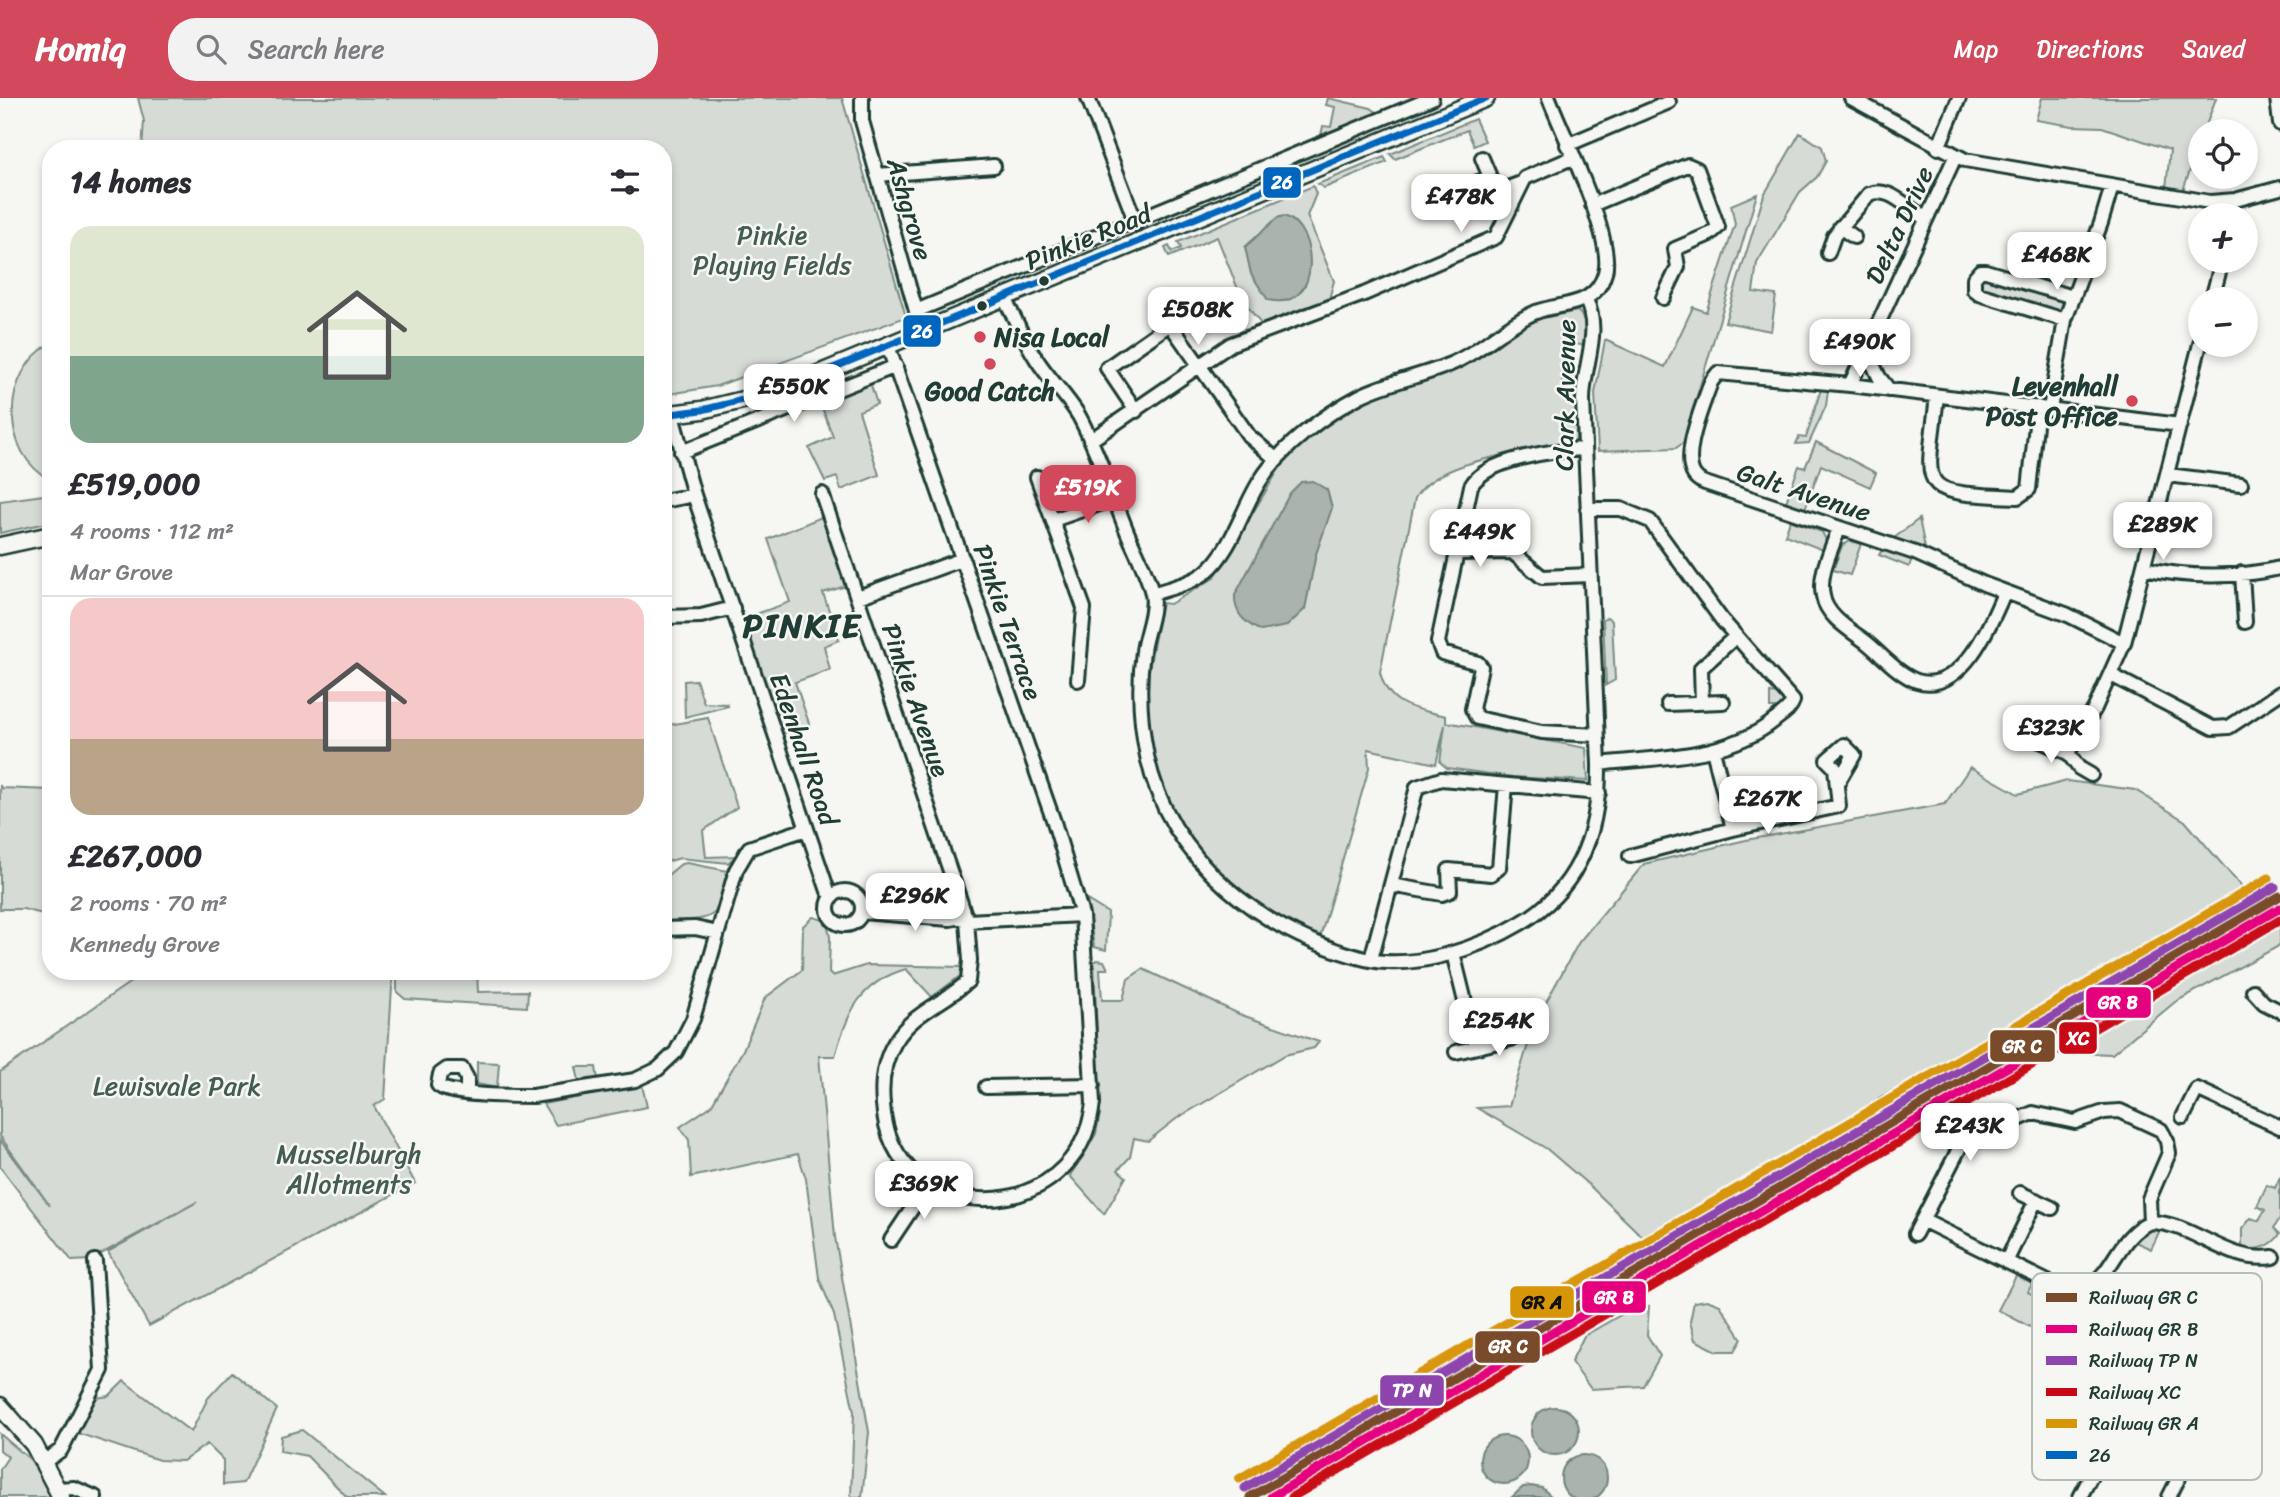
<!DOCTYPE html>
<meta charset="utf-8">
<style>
:root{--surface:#fff;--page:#f2f2f3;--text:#2b2b33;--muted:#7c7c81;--line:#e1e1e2;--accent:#d1495b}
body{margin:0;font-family:Sriracha,sans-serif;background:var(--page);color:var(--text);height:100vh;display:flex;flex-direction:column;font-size:26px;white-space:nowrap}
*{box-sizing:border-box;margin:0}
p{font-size:23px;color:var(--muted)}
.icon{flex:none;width:38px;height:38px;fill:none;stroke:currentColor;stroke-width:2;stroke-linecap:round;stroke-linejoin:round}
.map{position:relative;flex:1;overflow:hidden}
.sheet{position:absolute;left:42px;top:42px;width:630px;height:840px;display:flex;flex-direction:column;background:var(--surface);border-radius:28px;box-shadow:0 4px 10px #0003}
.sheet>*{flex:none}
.buttons{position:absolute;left:2188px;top:21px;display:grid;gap:14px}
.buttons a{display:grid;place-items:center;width:70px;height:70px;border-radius:50%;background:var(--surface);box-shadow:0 4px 10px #0003;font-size:35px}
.price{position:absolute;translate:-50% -60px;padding:0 16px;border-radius:14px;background:#fff;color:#222;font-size:23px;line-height:46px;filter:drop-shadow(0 2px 4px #0008)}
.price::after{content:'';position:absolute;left:50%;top:42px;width:21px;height:16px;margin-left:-10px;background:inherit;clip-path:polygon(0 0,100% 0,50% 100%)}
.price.active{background:var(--accent);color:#fff}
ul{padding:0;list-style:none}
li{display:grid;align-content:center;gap:14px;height:371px;padding:0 28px}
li+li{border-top:2px solid var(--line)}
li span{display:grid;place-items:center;height:217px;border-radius:21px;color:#555}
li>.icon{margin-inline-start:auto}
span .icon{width:126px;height:126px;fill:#fffc;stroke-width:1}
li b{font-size:30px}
h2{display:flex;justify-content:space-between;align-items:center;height:84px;padding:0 28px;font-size:30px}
header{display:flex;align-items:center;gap:42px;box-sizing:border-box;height:98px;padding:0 35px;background:var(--accent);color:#fff}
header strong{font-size:33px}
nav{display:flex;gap:38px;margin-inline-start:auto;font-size:24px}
.search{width:490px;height:63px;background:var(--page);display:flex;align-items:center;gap:18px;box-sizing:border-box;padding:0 24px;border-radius:28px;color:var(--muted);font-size:26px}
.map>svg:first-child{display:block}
</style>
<header>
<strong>Homiq</strong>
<div class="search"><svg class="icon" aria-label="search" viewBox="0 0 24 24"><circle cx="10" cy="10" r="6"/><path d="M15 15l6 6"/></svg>Search here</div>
<nav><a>Map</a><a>Directions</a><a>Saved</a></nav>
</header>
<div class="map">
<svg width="2280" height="1399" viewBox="0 0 2280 1399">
<rect width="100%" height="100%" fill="#f6f6f2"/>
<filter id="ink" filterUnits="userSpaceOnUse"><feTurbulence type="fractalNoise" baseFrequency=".0143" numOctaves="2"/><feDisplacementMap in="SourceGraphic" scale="14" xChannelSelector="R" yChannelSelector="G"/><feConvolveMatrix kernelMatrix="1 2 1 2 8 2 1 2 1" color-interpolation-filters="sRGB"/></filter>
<g filter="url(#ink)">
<path fill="#d6dbd6" stroke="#7a8c85" stroke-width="2" d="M138,0H842L906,219L717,288L663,297V51H142L144,23Z
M1328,0L1371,10L1378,15L1321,37L1323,28L1331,29L1335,9L1326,7Z
M2042,0H2216L2204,33H2200V45L2183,92L2166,90L2170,52L2102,29L2072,28L2036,22Z
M1475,21L1485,43L1474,48L1467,32L1395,61L1390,56Z
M1800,35L1822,49L1826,63L1817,79L1800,94L1757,165L1753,194L1776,197L1771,233L1725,224L1764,97Z
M1384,59L1387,64L1324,90L1318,86Z
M1313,88L1316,96L1307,118L1334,183L1329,201L1261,226L1242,201L1217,139L1169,159L1165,150L1169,148L1172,154L1181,150L1178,144Z
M1757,96L1683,345L1676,350L1598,353L1595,295L1605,242L1665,269L1693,209L1706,214L1735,126L1731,107Z
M1982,178H1989L1991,181L2045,198L2049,196L2064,202L2063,212L2060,215L1992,193L1984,195L1978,184Z
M1578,213C1588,225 1587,233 1583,247L1570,246C1564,259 1559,276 1564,290L1576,291V343C1532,355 1440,358 1415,400L1380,574C1388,609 1416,611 1446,618V624L1586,650L1588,683L1513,679L1447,670L1440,664L1445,627L1436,666L1368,651L1369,670L1320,840C1294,826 1264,814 1241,796C1192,759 1157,698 1147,638C1141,600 1154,543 1162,505L1170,506L1214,480L1279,371L1295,351L1334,320L1368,301L1445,274L1476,258L1532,222Z
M51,245V382C0,357 0,274 51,245Z
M870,284L877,306L859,313L879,377L841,392L837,379L825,383L809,350L833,339L820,304Z
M1821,291L1828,292L1826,308L1809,345L1796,346L1799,339L1806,340Z
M1816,344L1876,375L1870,389L1821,367L1805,411L1786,404L1799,368L1805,370Z
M51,396V424L0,435V403Z
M824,418L846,488L823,495L839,542L824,548L830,572L795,584L810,628L780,636L742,521L790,504L768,441Z
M1919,421L1925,450L1893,440H1894Z
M1790,422L1822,434L1826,442L1823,452L1785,437Z
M1850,443L1861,446L1850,477L1833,472L1842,448Z
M1882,452L1912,461L1909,469L1879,457Z
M1607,519L1612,523L1615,582L1606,587L1603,521Z
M696,582L704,605L727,606L728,608L685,619L684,583Z
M1770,595L1785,597L1786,606L1782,610H1770Z
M708,620L737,709L703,733L706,759L736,758L728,765L680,760L663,765V628Z
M1970,669L2018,696L2067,683L2135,692L2185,723L2252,801L1966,969L1939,972L1882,998L1654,1150L1590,1088L1547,1051L1477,1010L1509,1008L1535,924L1579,844L1644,766L1746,742L1945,706Z
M0,687L1,690L51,692V818L23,811H0Z
M687,765L728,773C724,827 707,821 663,823V781L681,766Z
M1087,802L1108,815L1106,852L1094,849Z
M2280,817V846L2277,849L2175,904L2112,956L2085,955L2084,932Z
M813,819L827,823L830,839L829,875L832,878L867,867L963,869L960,878L932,899L906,871C860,884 847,915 835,958H819L835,1139L869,1334L862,1399H851L854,1314L834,1217L819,1180L806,1081L798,1056L691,1079L689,1042L680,1029L711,1008L743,952L765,900L802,872L803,828Z
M1097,862L1104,863L1108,871H1100L1102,902H1123L1128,881L1143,871L1239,916L1319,944L1314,950L1285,957L1176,1021L1148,1043L1134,1040L1130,1059L1118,1072L1126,1079L1104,1116L1070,1078L1096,1036L1100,1015L1094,864Z
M127,873H393L385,1001L374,1008L415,1085L149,1228L108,1154L197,1104L90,1162L72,1163L0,1069V1042L50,1108L0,1038V974L132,883L133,876L124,879Z
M397,873H477L478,894L528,893L527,909L405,901L397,894Z
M477,964L499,965L497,990L477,986Z
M576,969H596L598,982L579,983Z
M642,987L647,1009L556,1027L543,1006Z
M2280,1079V1120L2274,1130L2280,1136C2271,1150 2257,1152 2242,1151V1131L2251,1120L2259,1123L2265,1112L2257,1108L2267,1087L2275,1090Z
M2160,1132L2151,1151L2133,1143L2149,1133Z
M2016,1178L2032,1186L2028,1194L2045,1203L2050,1194L2068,1198L2092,1197L2096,1202L2082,1213L2066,1248L1998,1212Z
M1707,1202L1720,1207L1742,1241L1735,1253H1717L1695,1242L1690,1224L1694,1204Z
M1638,1207L1649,1208L1647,1237L1660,1258L1643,1288L1591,1291L1571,1264L1584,1238Z
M232,1274L277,1311L243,1385L223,1387V1362L207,1346L183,1363L159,1362L77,1335L85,1315L96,1300L109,1298L124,1283L191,1334L208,1300Z
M302,1332L385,1399H347L307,1358L280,1353L281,1338Z
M0,1336L39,1369L51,1399H0V1371L8,1359L0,1352Z"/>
<path fill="#aab3ae" stroke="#72847d" stroke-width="2" d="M1284,118C1319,128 1323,215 1268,202L1251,176L1245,149L1277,120Z
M1313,383L1327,392L1332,410L1316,456L1305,511L1287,528L1261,533C1245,525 1234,516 1235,497L1290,395L1301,384Z
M1531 1333a24 24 0 1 1 48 0a24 24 0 1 1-48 0Z
M1480 1362a24 24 0 1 1 48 0a24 24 0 1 1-48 0Z
M1561 1380a23 23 0 1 1 46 0a23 23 0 1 1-46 0Z
M1531,1388L1542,1390L1552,1399H1512L1523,1389Z"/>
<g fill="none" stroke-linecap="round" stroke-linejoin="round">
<defs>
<path id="minor" d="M862,0V23L922,234
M1088,0L1136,125
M1851,0L1965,62L2210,104L2235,102L2280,90
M2277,0L2280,26
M1567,47L1669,4
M1938,50L1959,0
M1955,59L1850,287L2180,327
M1482,60L1490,79
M877,77L994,68
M1426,106L1490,79L1497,94L1521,85
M1592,107L1688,67L1697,71L1718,129L1710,136L1675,151L1678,169L1663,200
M1840,129L1854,139
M1828,155L1834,138L1869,96C1891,87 1908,113 1927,120
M1004,200C1015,220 1024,242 1037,262C1049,281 1067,298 1079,318C1099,355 1112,397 1128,436C1136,455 1148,476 1152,496C1156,512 1145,536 1143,553C1138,588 1140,623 1147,658C1170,765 1264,835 1365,861C1415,873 1479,850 1521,825C1580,790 1600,731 1599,666L1583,302C1583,268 1602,234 1586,202
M2212,201L2222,163
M916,213L1432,0
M2065,222L1979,196L1974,192V180L1980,173H1986L2073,199
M1866,252L1879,279L1889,292
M1850,287L1718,275L1711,284C1704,305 1676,367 1699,382C1703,385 1709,386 1714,388L1915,455L1984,486L2068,517L2124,545
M1937,298C1926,396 1915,394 2018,399L2029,391L2038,309
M2050,311L2065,222L2101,125L2112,88
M1136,313L1107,270L1170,226L1249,338L1277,362
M672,317L694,397L828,793L833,797
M1091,342L1231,246L1364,196L1496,139L1525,80L1572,60
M1584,351C1554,352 1486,361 1471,388L1438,544L1442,555L1478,565L1481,569L1472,611L1477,620L1542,634L1597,637
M681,354L896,268
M2168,377L2241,386
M1037,379L1084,510L1078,582
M822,396L967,823L970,862L968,883C944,906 914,913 895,944C884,962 881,985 883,1006C891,1134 1079,1132 1093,1005L1082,817L1054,724L888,248
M663,403L694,397
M1587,411H1621L1650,423L1722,522L1793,603C1790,612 1782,616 1775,622C1727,661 1657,659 1599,666
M1053,422L1114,401
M1839,430C1832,451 1818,476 1823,498C1826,518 1850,532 1866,544C1881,556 1899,577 1917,583C1961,597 1991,526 2004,495
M1457,455L1512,454L1542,479L1590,477
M2144,470C2187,480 2237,480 2280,470
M2242,475L2245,524
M1152,496C1170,490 1191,486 1206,474C1232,452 1242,411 1260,383C1282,348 1324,317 1360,298C1390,283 1425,278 1455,264C1484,251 1507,226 1536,214C1563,204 1595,210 1605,175C1615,141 1563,37 1549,0
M858,499L963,461
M663,519L701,518L733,510
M2111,577L2213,630L2229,629L2280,595
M1702,605L1701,570L1735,539
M1668,606L1723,604
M2022,635L2068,655L2079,670L2091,677
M1713,652L1733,731L1839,708L1835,670L1827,662L1844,647L1854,657L1837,686
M2068,655L2095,610L2124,545L2200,246
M1630,758L1733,731
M1390,790L1396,788L1442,796L1450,793L1449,772L1491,776L1499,770L1506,687
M828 810a17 17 0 1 1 34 0a17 17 0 1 1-34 0Z
M862,814L950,821L966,818
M967,823L1082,817
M663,831L695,830L718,835
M1453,855L1476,948
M1371,861L1417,689L1441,681L1599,695
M2253,893L2264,905L2280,913
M1456,954L1515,940
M986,989L1093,987
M467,995V980L462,971H447L440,976L438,987C446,998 516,998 533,998L635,982L658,971L676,954L693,921L736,772L749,750L806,731
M2183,1019L2197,991L2280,1029
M2020,1095L2052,1110
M1922,1122L2052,1186C2116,1205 2105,1144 2150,1124C2195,1125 2226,1166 2273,1159
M1915,1136L1962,1045L2033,1015L2075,1024L2104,1014L2120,1013L2161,1032L2167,1043L2169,1055L2149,1101L2150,1124
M891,1142L929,1085
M2006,1164L2036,1102
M2094,1186L2112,1207L2175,1240L2157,1275
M2175,1240L2185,1219
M44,1364L61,1352L102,1272L95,1163
M57,1391L74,1390L95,1399
M2080,1399L2123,1317L2193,1352L2169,1399"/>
<path id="major" d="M663,317L702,312L775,294L1486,0
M0,448L51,437
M0,1308L34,1347L61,1399"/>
</defs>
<use href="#minor" stroke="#1f3d34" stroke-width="18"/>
<use href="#major" stroke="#1f3d34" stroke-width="21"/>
<use href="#minor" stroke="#f6f6f2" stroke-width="12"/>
<use href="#major" stroke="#f6f6f2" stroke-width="16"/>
<defs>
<path id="bus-1" d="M663,317L702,312L775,294L1486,0"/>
</defs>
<use href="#bus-1" stroke="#f6f6f2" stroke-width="12"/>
<use href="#bus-1" stroke="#0065bd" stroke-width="7"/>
<defs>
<path id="rail-1" d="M1250,1399L2280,798"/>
<path id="rail-2" d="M1271,1399L2280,810"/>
<path id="rail-3" d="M1245,1390L2275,789"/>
<path id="rail-4" d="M1292,1399L2280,822"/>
<path id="rail-5" d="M1239,1381L2269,780"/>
</defs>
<use href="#rail-1" stroke="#f6f6f2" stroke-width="14"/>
<use href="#rail-2" stroke="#f6f6f2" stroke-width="14"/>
<use href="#rail-3" stroke="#f6f6f2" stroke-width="14"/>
<use href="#rail-4" stroke="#f6f6f2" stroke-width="14"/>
<use href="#rail-5" stroke="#f6f6f2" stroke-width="14"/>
<use href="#rail-1" stroke="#7a4b2a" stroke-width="9"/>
<use href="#rail-2" stroke="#e5007d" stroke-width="9"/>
<use href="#rail-3" stroke="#8e44ad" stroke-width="9"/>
<use href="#rail-4" stroke="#c80815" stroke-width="9"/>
<use href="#rail-5" stroke="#d79608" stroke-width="9"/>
</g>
</g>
<g fill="#1f3d34" stroke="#f6f6f2" stroke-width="2.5">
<circle cx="1044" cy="183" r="6"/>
<circle cx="982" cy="208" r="6"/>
</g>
<g fill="#d1495b" stroke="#f6f6f2" stroke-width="2.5">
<circle cx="980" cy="239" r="7"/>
<circle cx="990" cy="266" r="7"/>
<circle cx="2132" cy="303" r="7"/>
</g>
<g text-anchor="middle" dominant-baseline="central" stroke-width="5" stroke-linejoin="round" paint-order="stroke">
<g font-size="26" fill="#1f3d34" stroke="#f6f6f2">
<text transform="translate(910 111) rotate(74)">Ashgrove</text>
<text transform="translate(1899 127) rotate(-65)">Delta Drive</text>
<text transform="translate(1088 139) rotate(-22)">Pinkie Road</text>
<text transform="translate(1565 297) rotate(-89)">Clark Avenue</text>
<text transform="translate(1804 394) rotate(18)">Galt Avenue</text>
<text transform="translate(1008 524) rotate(71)">Pinkie Terrace</text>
<text transform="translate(916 602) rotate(71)">Pinkie Avenue</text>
<text transform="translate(804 651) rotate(71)">Edenhall Road</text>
</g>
<g font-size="26" fill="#445d54" stroke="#f6f6f2">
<text x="772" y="137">Pinkie<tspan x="772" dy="30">Playing Fields</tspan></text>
<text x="177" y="988">Lewisvale Park</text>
<text x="349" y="1056">Musselburgh<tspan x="349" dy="30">Allotments</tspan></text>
</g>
<g font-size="26" font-weight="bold" fill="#1f3d34" stroke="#f6f6f2" text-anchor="start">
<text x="994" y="239">Nisa Local</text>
<text x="2118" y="288" text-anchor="end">Levenhall<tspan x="2118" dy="30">Post Office</tspan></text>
<text x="990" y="293" text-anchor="middle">Good Catch</text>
</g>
<g font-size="33" font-weight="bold" letter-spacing="2" fill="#1f3d34" stroke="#f6f6f2">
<text x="802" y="528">PINKIE</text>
</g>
</g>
<rect x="2032" y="1175" width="230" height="207" rx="10" fill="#f6f6f2" stroke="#b6beb9" stroke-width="2"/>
<rect x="2046" y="1195" width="31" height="9" fill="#7a4b2a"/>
<rect x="2046" y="1227" width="31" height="8" fill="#e5007d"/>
<rect x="2046" y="1258" width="31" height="9" fill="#8e44ad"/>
<rect x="2046" y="1290" width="31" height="8" fill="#c80815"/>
<rect x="2046" y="1321" width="31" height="9" fill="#d79608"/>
<rect x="2046" y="1353" width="31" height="8" fill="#0065bd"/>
<g font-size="19" fill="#1f3d34">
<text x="2089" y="1206">Railway GR C</text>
<text x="2089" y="1238">Railway GR B</text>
<text x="2089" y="1269">Railway TP N</text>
<text x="2089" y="1301">Railway XC</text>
<text x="2089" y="1332">Railway GR A</text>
<text x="2089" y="1364">26</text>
</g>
<g stroke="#f6f6f2" stroke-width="2.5">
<rect x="1262" y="68" width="40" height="33" rx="7" fill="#0065bd"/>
<rect x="902" y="216" width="40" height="34" rx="7" fill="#0065bd"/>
<rect x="2085" y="888" width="67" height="33" rx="7" fill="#e5007d"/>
<rect x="2058" y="923" width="40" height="34" rx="7" fill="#c80815"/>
<rect x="1989" y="931" width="67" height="34" rx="7" fill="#7a4b2a"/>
<rect x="1581" y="1182" width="66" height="34" rx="7" fill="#e5007d"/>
<rect x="1509" y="1187" width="66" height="34" rx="7" fill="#d79608"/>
<rect x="1474" y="1232" width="67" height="34" rx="7" fill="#7a4b2a"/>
<rect x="1379" y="1276" width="66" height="33" rx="7" fill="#8e44ad"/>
</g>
<g font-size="19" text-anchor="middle" font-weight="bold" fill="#fff">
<text x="1282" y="91">26</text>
<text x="922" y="240">26</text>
<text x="2118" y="911">GR B</text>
<text x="2078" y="947">XC</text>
<text x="2022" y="955">GR C</text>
<text x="1614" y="1206">GR B</text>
<text x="1508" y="1255">GR C</text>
<text x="1412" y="1299">TP N</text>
</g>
<g font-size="19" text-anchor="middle" font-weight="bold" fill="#111">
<text x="1542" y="1211">GR A</text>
</g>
</svg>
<div class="buttons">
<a><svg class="icon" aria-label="locate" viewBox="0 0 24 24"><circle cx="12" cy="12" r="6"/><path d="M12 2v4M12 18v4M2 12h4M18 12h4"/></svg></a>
<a>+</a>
<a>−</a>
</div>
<b class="price" style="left:1461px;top:136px">£478K</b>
<b class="price" style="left:2057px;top:194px">£468K</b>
<b class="price" style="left:1198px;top:249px">£508K</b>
<b class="price" style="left:1860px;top:281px">£490K</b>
<b class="price" style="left:794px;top:326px">£550K</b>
<b class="price active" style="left:1088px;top:427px">£519K</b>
<b class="price" style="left:2163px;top:464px">£289K</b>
<b class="price" style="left:1480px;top:471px">£449K</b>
<b class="price" style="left:2051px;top:667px">£323K</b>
<b class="price" style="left:1768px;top:738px">£267K</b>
<b class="price" style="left:915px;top:835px">£296K</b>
<b class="price" style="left:1499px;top:960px">£254K</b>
<b class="price" style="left:1970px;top:1065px">£243K</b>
<b class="price" style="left:924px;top:1123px">£369K</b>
<section class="sheet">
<h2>14 homes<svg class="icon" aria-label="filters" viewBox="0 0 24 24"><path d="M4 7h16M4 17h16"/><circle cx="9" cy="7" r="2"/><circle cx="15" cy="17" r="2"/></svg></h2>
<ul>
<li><span style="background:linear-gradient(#dfe7d0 60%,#7fa58c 0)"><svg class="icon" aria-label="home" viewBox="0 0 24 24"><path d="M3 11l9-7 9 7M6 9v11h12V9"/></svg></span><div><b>£519,000</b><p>4 rooms · 112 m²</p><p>Mar Grove</p></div></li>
<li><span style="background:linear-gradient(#f6c9c9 65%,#b9a48a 0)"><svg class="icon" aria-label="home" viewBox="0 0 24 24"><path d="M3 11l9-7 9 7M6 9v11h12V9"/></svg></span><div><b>£267,000</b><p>2 rooms · 70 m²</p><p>Kennedy Grove</p></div></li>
</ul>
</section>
</div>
